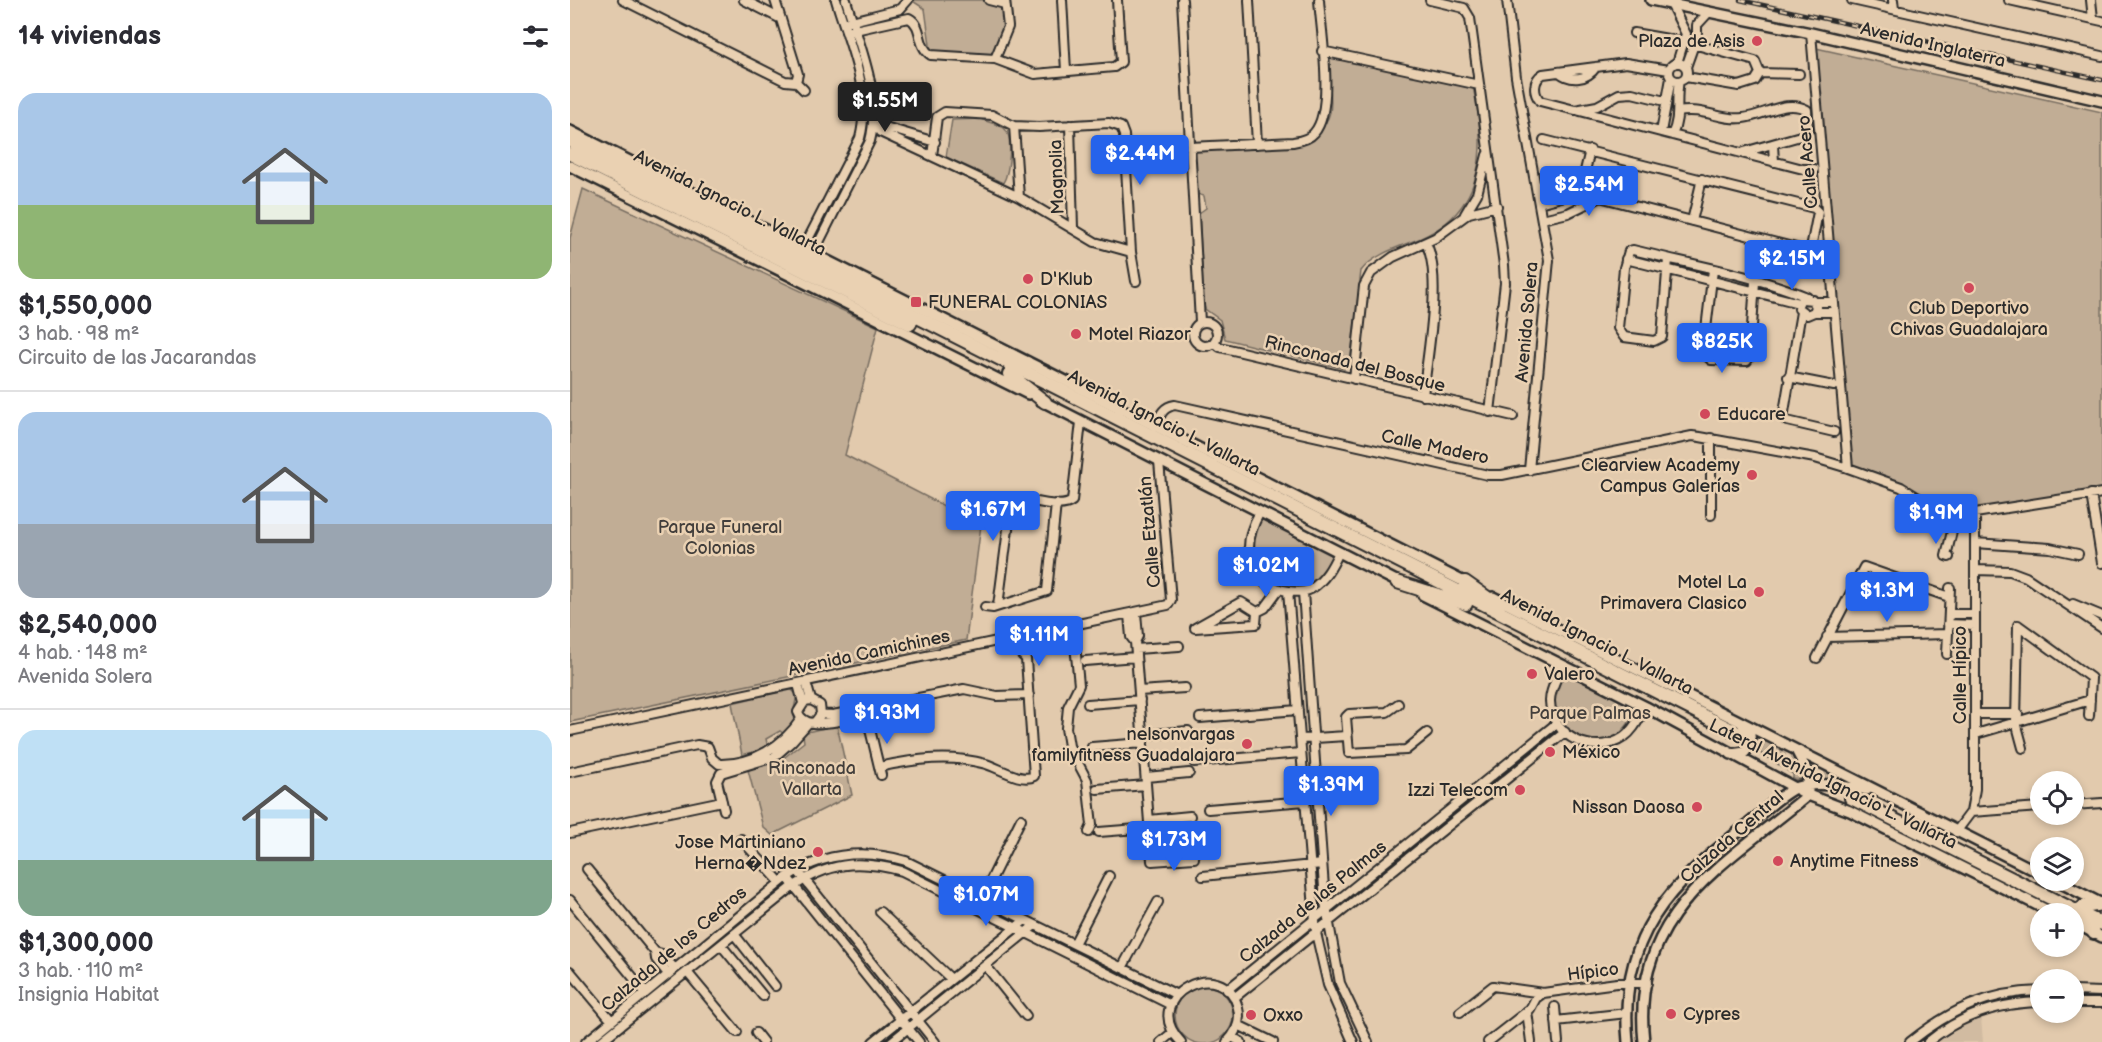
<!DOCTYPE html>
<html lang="es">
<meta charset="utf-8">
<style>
:root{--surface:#fff;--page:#f2f2f3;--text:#2b2b33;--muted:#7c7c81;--line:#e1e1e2;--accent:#2563eb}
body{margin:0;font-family:"Balsamiq Sans",sans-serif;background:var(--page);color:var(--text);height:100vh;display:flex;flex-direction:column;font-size:22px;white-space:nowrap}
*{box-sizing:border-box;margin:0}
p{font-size:20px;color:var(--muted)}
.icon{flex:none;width:33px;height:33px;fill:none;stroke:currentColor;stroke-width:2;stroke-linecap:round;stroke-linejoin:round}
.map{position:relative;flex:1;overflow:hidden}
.panel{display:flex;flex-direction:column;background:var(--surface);width:570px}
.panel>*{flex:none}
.fabs{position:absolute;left:1460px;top:771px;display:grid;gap:12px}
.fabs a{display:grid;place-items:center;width:54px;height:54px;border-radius:50%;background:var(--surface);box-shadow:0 3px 9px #0003;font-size:30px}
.price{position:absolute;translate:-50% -51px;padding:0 14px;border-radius:6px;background:var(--accent);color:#fff;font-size:20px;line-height:39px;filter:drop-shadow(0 2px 3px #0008)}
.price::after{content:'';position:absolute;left:50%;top:36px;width:18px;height:14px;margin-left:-9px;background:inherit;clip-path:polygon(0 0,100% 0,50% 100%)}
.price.active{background:#222;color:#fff}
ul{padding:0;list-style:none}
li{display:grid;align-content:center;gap:12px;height:318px;padding:0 18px}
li+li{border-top:2px solid var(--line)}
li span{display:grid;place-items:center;height:186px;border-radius:18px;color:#555}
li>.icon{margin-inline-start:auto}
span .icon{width:108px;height:108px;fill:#fffc;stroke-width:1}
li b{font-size:26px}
h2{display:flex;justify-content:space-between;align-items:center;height:72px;padding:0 18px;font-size:26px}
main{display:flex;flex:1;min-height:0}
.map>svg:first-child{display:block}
</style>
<main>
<section class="panel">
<h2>14 viviendas<svg class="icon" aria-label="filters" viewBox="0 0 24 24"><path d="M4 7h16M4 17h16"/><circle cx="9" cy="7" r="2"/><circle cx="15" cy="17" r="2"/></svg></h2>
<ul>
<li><span style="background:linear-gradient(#a9c7e8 60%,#8fb573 0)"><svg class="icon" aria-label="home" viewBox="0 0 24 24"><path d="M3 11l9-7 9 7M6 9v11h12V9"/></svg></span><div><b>$1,550,000</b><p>3 hab. · 98 m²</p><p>Circuito de las Jacarandas</p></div></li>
<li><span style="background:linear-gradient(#a9c7e8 60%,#9aa5b1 0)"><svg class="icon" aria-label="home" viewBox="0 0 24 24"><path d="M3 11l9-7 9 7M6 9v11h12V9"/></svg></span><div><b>$2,540,000</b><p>4 hab. · 148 m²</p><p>Avenida Solera</p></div></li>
<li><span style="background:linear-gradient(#bfe0f5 70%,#7fa58c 0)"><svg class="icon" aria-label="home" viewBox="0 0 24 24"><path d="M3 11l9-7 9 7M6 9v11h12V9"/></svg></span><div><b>$1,300,000</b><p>3 hab. · 110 m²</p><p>Insignia Habitat</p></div></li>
</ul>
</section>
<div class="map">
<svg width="1532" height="1042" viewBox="0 0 1532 1042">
<rect width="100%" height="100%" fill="#e2caad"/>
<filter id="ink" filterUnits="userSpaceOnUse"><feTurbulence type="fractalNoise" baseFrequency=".0167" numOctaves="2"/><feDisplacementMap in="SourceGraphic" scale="12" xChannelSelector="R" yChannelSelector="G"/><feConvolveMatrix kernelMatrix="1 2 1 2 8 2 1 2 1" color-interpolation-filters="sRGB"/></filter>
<g filter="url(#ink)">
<path fill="#d1bba1" d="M1411,1017L1413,1042H1368L1395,1025Z"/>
<path fill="#c1ad95" stroke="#766c60" stroke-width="1.5" d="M341,0H413L433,6L435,26L424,57L361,52L355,9Z
M1246,48L1532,112V490L1386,513L1366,509L1280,465Z
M762,54L903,87C917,146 915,210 851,238C832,246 803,254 791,271L780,364L774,369L655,339L650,320L635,309L634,305L629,213L636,208L634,196L627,194L624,153L626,149C661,147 751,155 760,112C763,97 758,76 757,61Z
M411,119C417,122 428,124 434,128C444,136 439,173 433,183L376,157L382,120Z
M13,189L308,327L275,455L411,525L396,640L0,722V238Z
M690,515L764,553L753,574L734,589C707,586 682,577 681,546C680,537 687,524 690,515Z
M994,669L1071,707C1063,716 1056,729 1047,736C1023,753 992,734 985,709C981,694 988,682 994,669Z
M221,689L227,695L224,709L226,719L215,735L210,731L196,739L198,748L172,755L162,703Z
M267,725L282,795L202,835L193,827L178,770L198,763L202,767L234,742L233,735L237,732Z
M1190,744L1213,760L1232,766L1234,780L1223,779V774L1184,749Z
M605 1015a29 29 0 1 1 58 0a29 29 0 1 1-58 0Z"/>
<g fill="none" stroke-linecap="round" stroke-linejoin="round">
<path stroke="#bdaa93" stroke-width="12" stroke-dasharray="12 6" stroke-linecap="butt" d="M1172,735L1277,788"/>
<defs>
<path id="minor" d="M53,0L215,81L226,82
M174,0L211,19
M205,0L228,74L226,82
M419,0L435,4
M492,0L496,71
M612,0L630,322
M679,0L687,144
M860,0L894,8L900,18L934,265L935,283L920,412
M937,0L946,77L979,260L959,470
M1282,0L1532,56
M1323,0L1324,9
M1439,0L1532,21
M1521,0L1523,19
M1101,4L1116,34L1107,63
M278,22L330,9L338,0
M276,32L339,18C354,26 346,46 361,55L425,59L465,74L544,67L551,62L547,0
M1064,33L1115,42
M1241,33L1278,468
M752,51L909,85
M425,59L438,27L435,0
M1099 72a9 9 0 1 1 18 0a9 9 0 1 1-18 0Z
M1116,67L1127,36V25L1139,12
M989,72C1001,82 1017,80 1026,67
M1190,73L1229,74
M1116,77L1169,86L1185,81L1190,73L1185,61L1123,44
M226,82L234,90
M1095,101L1062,93L1049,94L1027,106L1005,110L970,101C963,93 963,80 973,74L1056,63L1099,70
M1010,111L1233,169H1244
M1108,112C1134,107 1150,121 1173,118C1194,116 1217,98 1237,110L1238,130L1234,135L1174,152
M500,125L503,228
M444,126L449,197
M304,127H315L365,142
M308,127L310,132L449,197L525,242L561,252
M1091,132L1101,78
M1102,135C1111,117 1105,100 1109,81
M974,140L1244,208L1248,212L1240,253
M1203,144L1204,162
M620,147L723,142C731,141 739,139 744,133C765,110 751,31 749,0
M362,156L367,117L375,112L422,115L444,126L469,127L539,123L551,127L554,135L561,252L566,281
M1010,192L1020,150
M969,203L1010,192L1261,257
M895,214L907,194L917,155
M972,219L998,213L1029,198
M1122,221L1132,179
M233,249L290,138C302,92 279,44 266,0
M243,254L300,141C312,94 289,45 276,0
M1056,259L1229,303
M1098,259L1092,337L1084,341L1054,337L1048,328L1054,268L1059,251L1063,250C1119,264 1184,275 1237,297
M1143,270L1134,346L1135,354L1141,360L1177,361L1180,356L1185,282
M1232,299L1243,300L1246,307L1244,312
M1245,302H1263
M1229,309L1237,315L1244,312H1264
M1231,312L1213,418L1217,421L1264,432
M623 334a12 12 0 1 1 24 0a12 12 0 1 1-24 0Z
M644,342L650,347L943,416
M1218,377L1264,386
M784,379L794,286L801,273L823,257L865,238L899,213L927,206
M853,396C857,356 873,277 856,243
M585,427C590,416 592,407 605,405L918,475H932L1122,436L1130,437L1245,458L1278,468L1331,487L1376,515L1405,513L1532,493
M1141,438V515
M1521,494L1532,563
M690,512C672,543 674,580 713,590C722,592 733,593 741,589C755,580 762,567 769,552
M1405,543L1480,548L1508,554
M1379,557L1376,556L1386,515
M1405,570L1440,571L1456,577L1532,628
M718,591L746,933L758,985L783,1042
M733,592L755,902L770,983L798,1042
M671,602L687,612L686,624L625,628Z
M1503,604L1532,616
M428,606L441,506C451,491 487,513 502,501L511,422
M415,607L423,608L477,591L486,504
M687,612L695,608L709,589
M566,613L568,636L565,642L582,861L624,858
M1379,614H1405
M559,615L561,637L565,642
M1378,624L1405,625
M503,625L509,685L498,707L496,728L499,746L517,780L522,825L519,832
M1448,625L1521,678L1519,716
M1448,625L1446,722L1453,748
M1257,637L1378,634
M566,649L609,646
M1377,654L1380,588
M1247,658L1294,567L1379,597
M515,661L566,657
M992,665C988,676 980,689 980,701C981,738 1025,757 1054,737C1064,730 1069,718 1076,707
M236,682L241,700
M228,684L233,703
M569,691L615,688
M518,704L570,700
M828,704L817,712L779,714L776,717L779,753L836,750L857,733
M251,714L263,715L394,689L427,696L459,695
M1405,714H1448
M630,718L728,710
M298,721L311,775
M245,722L251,714L250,705L241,700L235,701L228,712C236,736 279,713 298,721
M0,731L598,605L601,600L589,461
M1406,734L1520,700
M573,735L618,731
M730,739L776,736
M522,747L573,743
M624,762L731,753
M309,767C345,759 380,754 416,764C429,768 452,783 464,776L456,659L451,654
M0,772L127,745L138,747L142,758L149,764C183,765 213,746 231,719
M576,777L619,773
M527,789L576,785
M1503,805L1532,803
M638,809L735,801
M154,810L147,781L151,773L204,757L221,742L238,723
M1401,812L1470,807
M579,820L620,816
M529,832L580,828
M1386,832L1401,812L1405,789V513
M0,833L152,801
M171,839L210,882
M581,846L596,844L597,860
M17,869L85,952L86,959L98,974
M227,870L365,1042
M633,876L752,864
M217,877L349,1042
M412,898L451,819
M0,900L75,992
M310,912L381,979
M164,934L205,986
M504,944L539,876
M151,945L193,996
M85,952L92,954L104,968
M416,966L456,1016
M552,968L588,902
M0,971L41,1020
M117,972L167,1032
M657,990L987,723
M1503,991L1532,992
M664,998L995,732
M1503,1003H1532
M985,1007L988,1042
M957,1011L961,1042
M890,1012L923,986L973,993L1047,983H1077
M986,1021L1057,1013
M668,1025L703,1042
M186,1033L193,1042
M662,1037L671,1042
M16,1042L217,877C253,853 294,849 336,861L607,995
M30,1042L220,889C258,862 287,859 332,871L601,1005
M303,1042L455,920
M321,1042L465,925
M591,1042L603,1032
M611,1042C566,996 655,952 668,1008C671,1021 666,1033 657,1042
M918,1042L960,1009L966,998L973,993
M1340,1042C1380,1010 1418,992 1470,991
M1358,1042C1391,1015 1428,1003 1470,1002"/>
<path id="tertiary" d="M1081,0L1241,33L1532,101
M0,131L900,585
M0,166L458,394
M470,400L832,584
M853,595L1076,707L1238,795L1280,811L1485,914
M923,597L1470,873
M1161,754L1175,752L1181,744L1180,735L1173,725
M1485,880L1532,904
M1503,922L1532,937
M1058,1042C1048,936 1099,885 1177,825C1190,815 1214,791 1228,787C1249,781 1276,787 1297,790
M1074,1042C1060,913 1153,866 1238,795V773L1227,752"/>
<path id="trunk" d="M0,141L1172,735
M0,154L340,324
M432,356L457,363
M439,374L475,402
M827,582L896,604
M895,582L929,606
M1281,798L1532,924
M1513,907L1532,904
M1512,915L1524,933"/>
</defs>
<use href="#minor" stroke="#2b2b2b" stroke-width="12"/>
<use href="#tertiary" stroke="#2b2b2b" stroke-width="14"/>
<use href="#trunk" stroke="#2b2b2b" stroke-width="16"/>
<use href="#minor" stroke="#ead1b2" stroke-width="8"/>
<use href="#tertiary" stroke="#ead1b2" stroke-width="9"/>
<use href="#trunk" stroke="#ead1b2" stroke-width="12"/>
<defs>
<path id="rail" d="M1170,0L1532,80"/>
</defs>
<use href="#rail" stroke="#2b2b2b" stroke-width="4.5"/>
<use href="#rail" stroke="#ead1b2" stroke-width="2" stroke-dasharray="7" stroke-linecap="butt"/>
</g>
</g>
<g fill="#d1495b" stroke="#ead1b2" stroke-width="2">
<circle cx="1187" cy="41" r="6"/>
<circle cx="458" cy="279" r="6"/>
<circle cx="1399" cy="288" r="6"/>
<rect x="340" y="296" width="12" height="12" rx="3"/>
<circle cx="506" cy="334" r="6"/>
<circle cx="1135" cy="414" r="6"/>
<circle cx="1182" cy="475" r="6"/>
<circle cx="1189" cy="592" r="6"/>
<circle cx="962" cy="674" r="6"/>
<circle cx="677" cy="744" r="6"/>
<circle cx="980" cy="752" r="6"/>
<circle cx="950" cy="790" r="6"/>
<circle cx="1127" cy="807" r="6"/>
<circle cx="248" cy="852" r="6"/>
<circle cx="1208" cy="861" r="6"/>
<circle cx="1101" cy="1014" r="6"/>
<circle cx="681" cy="1015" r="6"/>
</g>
<g text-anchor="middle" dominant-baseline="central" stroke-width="5" stroke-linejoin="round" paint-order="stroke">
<g font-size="18" fill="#2b2b2b" stroke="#ead1b2" text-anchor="start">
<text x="1175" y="41" text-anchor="end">Plaza de Asis</text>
<text x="470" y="279">D'Klub</text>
<text x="358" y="302">FUNERAL COLONIAS</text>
<text x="1399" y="308" text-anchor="middle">Club Deportivo<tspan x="1399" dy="21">Chivas Guadalajara</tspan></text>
<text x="518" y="334">Motel Riazor</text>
<text x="1147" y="414">Educare</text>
<text x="1170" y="465" text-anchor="end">Clearview Academy<tspan x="1170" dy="21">Campus Galerías</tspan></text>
<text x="1177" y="582" text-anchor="end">Motel La<tspan x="1177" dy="21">Primavera Clasico</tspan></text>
<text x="974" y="674">Valero</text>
<text x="665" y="734" text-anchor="end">nelsonvargas<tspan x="665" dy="21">familyfitness Guadalajara</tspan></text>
<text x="992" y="752">México</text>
<text x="938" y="790" text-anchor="end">Izzi Telecom</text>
<text x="1115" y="807" text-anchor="end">Nissan Daosa</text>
<text x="236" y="842" text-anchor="end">Jose Martiniano<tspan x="236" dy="21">Herna�Ndez</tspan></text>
<text x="1220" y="861">Anytime Fitness</text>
<text x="1113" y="1014">Cypres</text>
<text x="693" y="1015">Oxxo</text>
</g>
<g font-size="18" fill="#2b2b2b" stroke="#ead1b2">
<text transform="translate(1363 45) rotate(13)">Avenida Inglaterra</text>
<text transform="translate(1238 162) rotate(-95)">Calle Acero</text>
<text transform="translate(487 177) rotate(-92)">Magnolia</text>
<text transform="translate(160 203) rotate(27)">Avenida Ignacio L. Vallarta</text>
<text transform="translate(957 322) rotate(-85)">Avenida Solera</text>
<text transform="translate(785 364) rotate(14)">Rinconada del Bosque</text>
<text transform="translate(594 423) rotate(27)">Avenida Ignacio L. Vallarta</text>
<text transform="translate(865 447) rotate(12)">Calle Madero</text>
<text transform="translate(580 532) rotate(-95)">Calle Etzatlán</text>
<text transform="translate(1027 642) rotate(27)">Avenida Ignacio L. Vallarta</text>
<text transform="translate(299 653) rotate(-12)">Avenida Camichines</text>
<text transform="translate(1390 675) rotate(-90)">Calle Hípico</text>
<text transform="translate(1263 784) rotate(26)">Lateral Avenida Ignacio L. Vallarta</text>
<text transform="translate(1162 837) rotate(-41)">Calzada Central</text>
<text transform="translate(743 902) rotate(-39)">Calzada de las Palmas</text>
<text transform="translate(104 949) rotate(-40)">Calzada de los Cedros</text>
<text transform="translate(1023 972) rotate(-7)">Hípico</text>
</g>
<g font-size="18" fill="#423e3b" stroke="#ead1b2">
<text x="150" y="527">Parque Funeral<tspan x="150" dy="21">Colonias</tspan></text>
<text x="1020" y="713">Parque Palmas</text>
<text x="242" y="768">Rinconada<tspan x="242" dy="21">Vallarta</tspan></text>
</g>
</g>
</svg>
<div class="fabs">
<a><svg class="icon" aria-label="locate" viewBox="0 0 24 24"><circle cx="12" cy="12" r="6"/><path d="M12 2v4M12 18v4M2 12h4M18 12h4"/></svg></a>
<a><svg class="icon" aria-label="layers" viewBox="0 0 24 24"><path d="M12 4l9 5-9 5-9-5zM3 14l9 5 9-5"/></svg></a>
<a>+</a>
<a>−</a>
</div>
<b class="price active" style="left:315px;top:133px">$1.55M</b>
<b class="price" style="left:570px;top:186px">$2.44M</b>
<b class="price" style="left:1019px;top:217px">$2.54M</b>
<b class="price" style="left:1222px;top:291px">$2.15M</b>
<b class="price" style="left:1152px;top:374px">$825K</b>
<b class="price" style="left:423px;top:542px">$1.67M</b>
<b class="price" style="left:1366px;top:545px">$1.9M</b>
<b class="price" style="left:696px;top:598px">$1.02M</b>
<b class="price" style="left:1317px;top:623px">$1.3M</b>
<b class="price" style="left:469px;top:667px">$1.11M</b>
<b class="price" style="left:317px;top:745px">$1.93M</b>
<b class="price" style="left:761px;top:817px">$1.39M</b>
<b class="price" style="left:604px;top:872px">$1.73M</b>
<b class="price" style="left:416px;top:927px">$1.07M</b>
</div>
</main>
